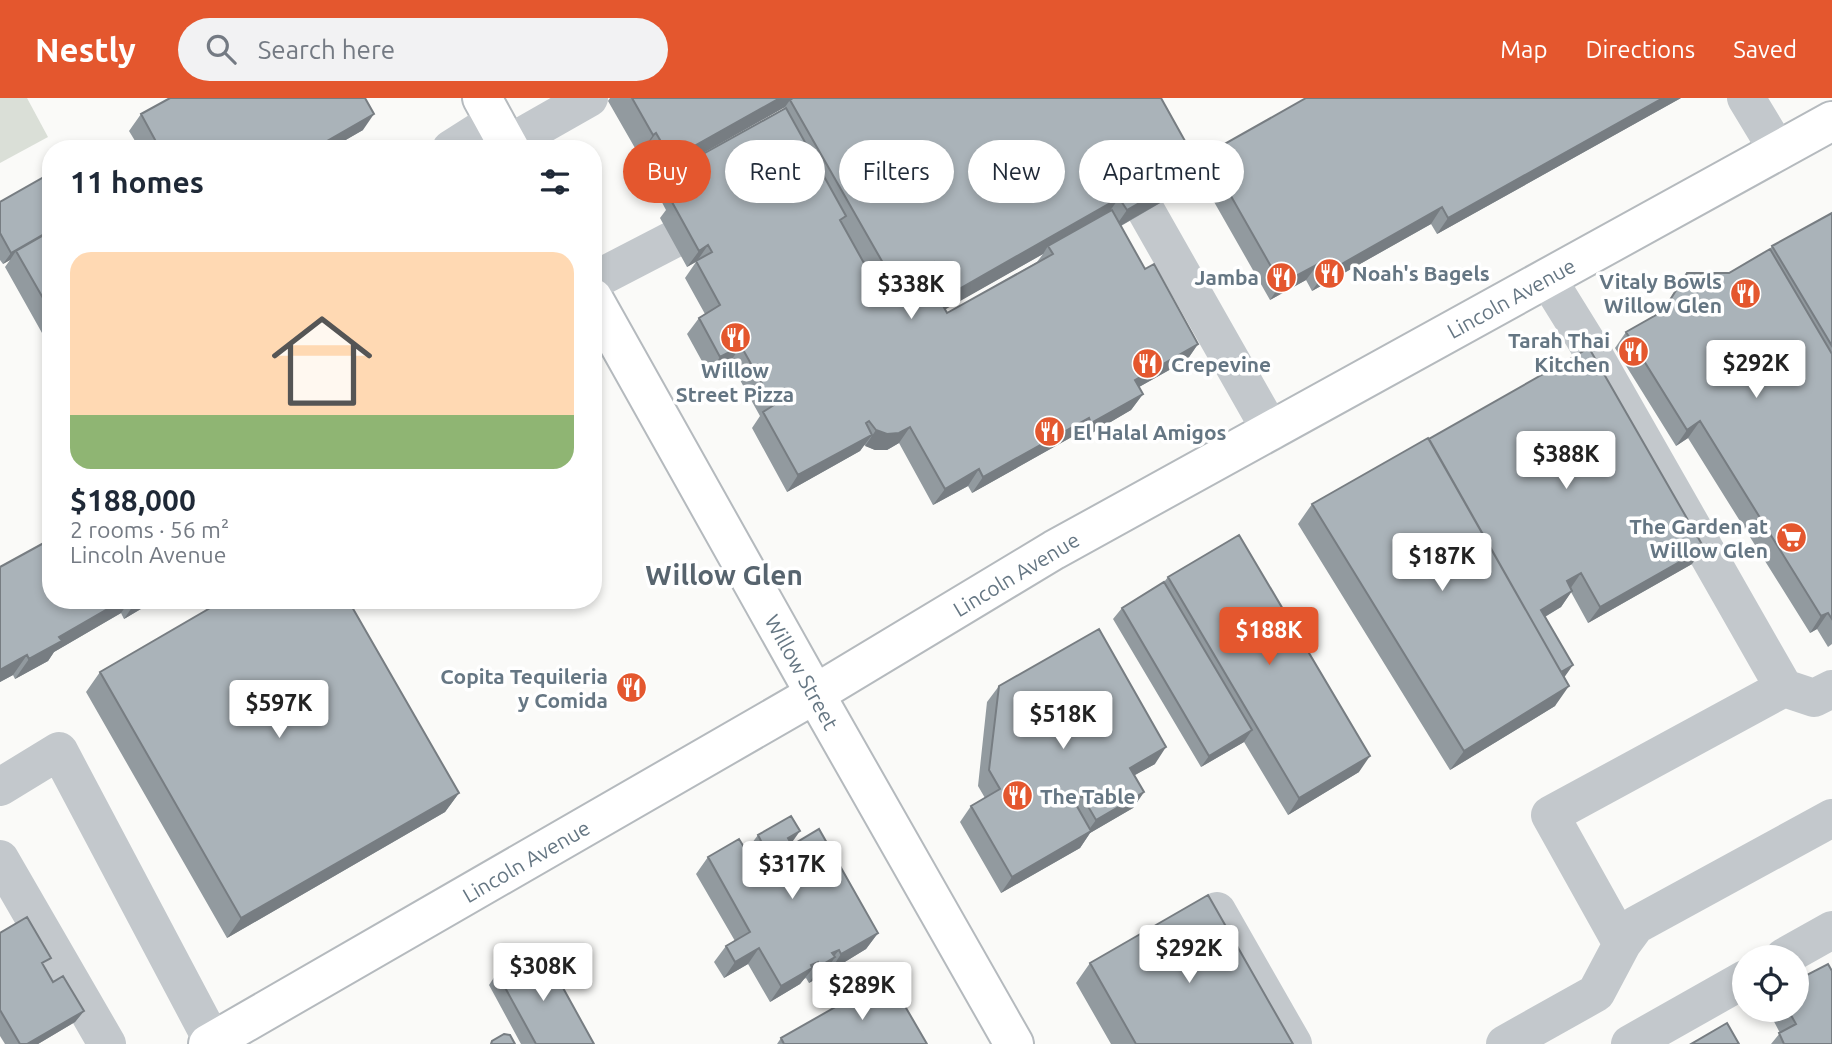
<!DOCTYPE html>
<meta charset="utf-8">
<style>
:root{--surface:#fff;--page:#f2f2f3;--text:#1f2937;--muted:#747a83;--line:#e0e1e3;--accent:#e4572e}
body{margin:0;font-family:Ubuntu,sans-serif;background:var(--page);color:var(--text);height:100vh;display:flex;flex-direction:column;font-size:26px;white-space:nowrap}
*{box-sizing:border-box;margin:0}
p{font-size:23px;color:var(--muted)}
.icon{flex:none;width:38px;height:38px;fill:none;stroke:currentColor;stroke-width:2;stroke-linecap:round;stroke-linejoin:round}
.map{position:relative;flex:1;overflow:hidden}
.details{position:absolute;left:42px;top:42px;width:560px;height:469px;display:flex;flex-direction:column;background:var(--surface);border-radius:28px;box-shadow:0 4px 10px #0003}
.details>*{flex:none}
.hud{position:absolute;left:623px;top:42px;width:665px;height:63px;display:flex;gap:14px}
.tools{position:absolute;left:1732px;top:847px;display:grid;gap:14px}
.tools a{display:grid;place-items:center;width:77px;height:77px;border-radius:50%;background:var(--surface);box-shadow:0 4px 10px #0003;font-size:35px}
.price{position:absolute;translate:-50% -60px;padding:0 16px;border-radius:7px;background:#fff;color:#222;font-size:23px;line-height:46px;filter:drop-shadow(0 2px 4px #0008)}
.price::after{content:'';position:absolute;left:50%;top:42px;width:21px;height:16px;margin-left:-10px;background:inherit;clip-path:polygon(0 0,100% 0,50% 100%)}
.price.on{background:var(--accent);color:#fff}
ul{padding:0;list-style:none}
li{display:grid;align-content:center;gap:14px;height:371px;padding:0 28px}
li+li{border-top:2px solid var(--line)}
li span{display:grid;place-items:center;height:217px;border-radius:21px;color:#555}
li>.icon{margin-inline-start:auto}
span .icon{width:126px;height:126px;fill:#fffc;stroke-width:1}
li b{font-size:30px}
h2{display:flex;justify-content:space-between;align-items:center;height:84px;padding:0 28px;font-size:30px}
.pill{padding:0 24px;border-radius:32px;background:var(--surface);box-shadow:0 4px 10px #0003;font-size:24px;line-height:63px}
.pill.on{background:var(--accent);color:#fff}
header{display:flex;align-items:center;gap:42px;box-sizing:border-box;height:98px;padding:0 35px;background:var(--accent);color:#fff}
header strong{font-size:33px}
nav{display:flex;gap:38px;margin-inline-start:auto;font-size:24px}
.search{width:490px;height:63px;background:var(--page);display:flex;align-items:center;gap:18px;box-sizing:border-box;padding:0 24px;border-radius:38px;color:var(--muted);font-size:26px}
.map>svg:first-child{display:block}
</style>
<header>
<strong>Nestly</strong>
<div class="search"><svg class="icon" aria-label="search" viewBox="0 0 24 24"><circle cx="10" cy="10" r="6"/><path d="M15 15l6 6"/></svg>Search here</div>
<nav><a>Map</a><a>Directions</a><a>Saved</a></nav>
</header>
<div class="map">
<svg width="1832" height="946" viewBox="0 0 1832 946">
<rect width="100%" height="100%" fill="#fafaf8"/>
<path fill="#dadfd7" d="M0,0H27L48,39L0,65Z"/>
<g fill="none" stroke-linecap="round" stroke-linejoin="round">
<defs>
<path id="major" d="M482,0L510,51
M593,200L815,596L1014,946
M208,946L815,596L1054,452L1832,23"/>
</defs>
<use href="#major" stroke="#b5babe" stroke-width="42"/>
<path stroke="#c3c8cc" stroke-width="38" d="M1746,0L1778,53
M508,46L589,0
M451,51L495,23
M1120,67L1271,333
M1547,180L1586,243L1784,590
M593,183L672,142
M0,689L59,653L214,946
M0,761L107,946
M1217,813L1293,946
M1622,846L1550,717L1784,590L1814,600L1832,591
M1784,859L1832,832
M1505,946L1596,895L1622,846L1636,827L1832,720
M1630,946L1745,881"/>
<use href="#major" stroke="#fff" stroke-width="38"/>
</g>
<path fill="#929a9f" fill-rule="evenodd" d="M610,0H1161L1199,68L1207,56L1306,0H1681L1437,136L1431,126L1312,193L1306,182L1270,202L1197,74L1186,90L1121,128L1145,171L1198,246L1187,262L1139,289L1143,296L1131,312L1080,342L1077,336L972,395L968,388L933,407L899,345L887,352H875L864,347L860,353L787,394L752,330L760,318L730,264L709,276L687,236L699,220L705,216L685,180L696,164L687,169L660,120L666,112L656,93L667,76L783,11L785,9L657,81L642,55L639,57L608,3ZM1043,156L1037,164L947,215L945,211Z
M141,16L363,32L330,51H140L129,33Z
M51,75V251L5,169L10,162L3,166L0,162V104Z
M1832,115V546L1828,549L1817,531L1810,535L1688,340L1676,348L1615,250L1626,234L1661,214L1687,175H1729L1770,151L1772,148Z
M1429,341L1692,466L1588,525L1571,494L1561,509L1545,519L1565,579L1555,608L1450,672L1298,426L1312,406Z
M0,469L51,502H156L124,521L121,515L54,554L48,563L15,581L13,577L0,584Z
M1168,479L1359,674L1288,717L1244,644L1201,669L1113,521L1122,510L1164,484Z
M100,574L459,695L445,714L227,840L86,594Z
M999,588L1155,666L1134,677L1144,694L1133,710L1090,735L1080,750L1001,795L960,724L971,708L985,700L978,688L987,604Z
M758,737L791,746L878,835L866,851L830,873L828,869L824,876L809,885L806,880L804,881L800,886L770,904L748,866L724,880L714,864L726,848L735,843L696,776L708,759L746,753Z
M0,835L44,868L53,884L84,913L75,924L38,946H5L0,938Z
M1090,865L1293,946H1111L1076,885Z
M549,872L594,946H521L489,887L497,875Z
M1768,912H1797L1832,946H1771L1780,935Z
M781,940L784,946H777Z"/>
<path fill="#777d82" d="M780,0H801L790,2L785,9L657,81L671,61Z
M1663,0H1681L1437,136L1448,120Z
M374,16L363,32L330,51H313Z
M656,35L642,55L639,57L653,37Z
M1200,70L1186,90L1113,132L1127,112Z
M1119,100L1105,120L1048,148L1043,156L939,215L952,195Z
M1442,109L1431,126L1312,193L1324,176Z
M51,132V139L16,153L10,162L3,166L11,155Z
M708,147L697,163L687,169L699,153Z
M934,164L920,184L881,205L895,186Z
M1318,166L1306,182L1270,202L1281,186Z
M1198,246L1187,262L1123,298L1135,282Z
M741,248L730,264L709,276L720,259Z
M1143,296L1131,312L1080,342L1091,325Z
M1089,320L1077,336L972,395L983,379Z
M1700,323L1688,340L1676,348L1687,332Z
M910,329L899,345L887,352H875L865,348L876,332Z
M872,337L860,353L787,394L798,377Z
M979,371L968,388L933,407L945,391Z
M1704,450L1692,466L1588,525L1600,509Z
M1581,475L1570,491L1567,483Z
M1572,493L1561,509L1529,528L1541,512Z
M123,502H130L121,515L54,554L48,563L15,581L29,561L59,539Z
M137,502H156L124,521Z
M1828,515L1817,531L1810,535L1821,518Z
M27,557L13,577L0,584V572Z
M1573,567L1561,584L1558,576Z
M1569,588L1555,608L1450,672L1464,653Z
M1252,632L1244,644L1201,669L1209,658Z
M1166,649L1155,666L1119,686L1130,670Z
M1370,658L1359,674L1288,717L1299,700Z
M1144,694L1133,710L1090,735L1080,750L1001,795L1012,779L1085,737L1096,722Z
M459,695L445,714L227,840L241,820Z
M800,733L788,750V740Z
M878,835L866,851L830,873L841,856Z
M759,850L748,866L724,880L735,864Z
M839,852L832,861L835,859L824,876L809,885L820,868L832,855Z
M818,864L800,886L770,904L781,888Z
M84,913L75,924L38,946H27Z"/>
<path fill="#aab3b9" stroke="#777d82" stroke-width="2" d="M170,0H365L374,16L313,51H160L141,16Z
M632,0H780L671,61L656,35L653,37Z
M793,0H1161L1200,70L1127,112L1119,100L952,195L934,164L895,186L790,2Z
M1306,0H1663L1448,120L1442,109L1324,176L1318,166L1281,186L1207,56Z
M786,10L846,118L840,122L885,203L927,179L947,215L1053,156L1048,148L1112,112L1145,171L1154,166L1198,246L1135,282L1143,296L1091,325L1089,320L983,379L979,371L945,391L910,329L899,335L887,336L876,332L869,323L866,325L872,337L798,377L763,314L774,307L741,248L720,259L699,220L720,207L696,163L712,154L708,147L699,153L672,104L680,99L667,76Z
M51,75V132L11,155L0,135V104Z
M1832,115V248L1772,148Z
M51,133V214L16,153Z
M1770,151L1832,256V521L1828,515L1821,518L1700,323L1687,332L1626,234L1663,213L1687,175H1729Z
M1589,250L1704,450L1600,509L1581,475L1567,483L1572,493L1541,512L1573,567L1561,574L1429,341Z
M1428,340L1569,588L1464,653L1312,406Z
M1239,437L1370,658L1299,700L1168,479Z
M51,441V502H123L59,539L62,543L29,561L27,557L0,572V469Z
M1164,484L1252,632L1209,658L1122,510Z
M224,502H348L459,695L241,820L100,574Z
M1099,531L1166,649L1130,670L1144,694L1096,722L1082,698L1074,703L1091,733L1012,779L971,708L1000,691L989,672L999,588Z
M791,718L800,733L788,740L792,747L819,731L878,835L841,856L839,852L832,855L835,859L820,868L818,864L811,867L812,870L781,888L759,850L735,864L726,848L750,834L708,759L739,741L747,754L762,745L758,737Z
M1208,797L1293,946H1136L1090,865Z
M27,819L51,860L42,865L53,884L63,878L84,913L27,946H20L0,912V835Z
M538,853L549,872L552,870L594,946H536L497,875Z
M1828,866L1832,873V946H1784L1779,935L1796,926L1788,912H1797V882Z
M888,879L927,946H784L781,940Z
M1727,925L1739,946H1691Z
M504,936L510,937L515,946H491L492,943Z"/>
<defs>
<symbol id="restaurant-disc" viewBox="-11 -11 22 22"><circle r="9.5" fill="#e4572e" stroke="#fff"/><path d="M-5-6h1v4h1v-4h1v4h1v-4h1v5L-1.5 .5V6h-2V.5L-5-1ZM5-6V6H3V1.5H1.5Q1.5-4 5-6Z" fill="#fff"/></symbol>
<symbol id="supermarket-disc" viewBox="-11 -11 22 22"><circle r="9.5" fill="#e4572e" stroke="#fff"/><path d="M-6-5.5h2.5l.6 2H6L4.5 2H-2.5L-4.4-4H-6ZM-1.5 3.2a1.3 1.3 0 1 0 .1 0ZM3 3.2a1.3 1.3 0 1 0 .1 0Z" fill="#fff"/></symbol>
</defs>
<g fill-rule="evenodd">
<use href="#restaurant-disc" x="1312" y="158" width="35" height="35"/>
<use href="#restaurant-disc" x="1264" y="162" width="35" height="35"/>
<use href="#restaurant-disc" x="1728" y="178" width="35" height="35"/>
<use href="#restaurant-disc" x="718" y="222" width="35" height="35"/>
<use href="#restaurant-disc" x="1616" y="236" width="35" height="35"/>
<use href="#restaurant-disc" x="1130" y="248" width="35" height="35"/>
<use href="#restaurant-disc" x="1032" y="316" width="35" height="35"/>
<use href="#supermarket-disc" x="1774" y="422" width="35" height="35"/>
<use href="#restaurant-disc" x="614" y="572" width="35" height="35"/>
<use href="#restaurant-disc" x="1000" y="680" width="35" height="35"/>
</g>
<g text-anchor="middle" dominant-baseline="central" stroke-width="7" stroke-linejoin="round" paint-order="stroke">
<g font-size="21" font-weight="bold" fill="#657683" stroke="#fff" text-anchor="end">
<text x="1352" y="175" text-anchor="start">Noah's Bagels</text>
<text x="1259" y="179">Jamba</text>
<text x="1722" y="183">Vitaly Bowls<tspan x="1722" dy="24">Willow Glen</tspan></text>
<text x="1610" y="242">Tarah Thai<tspan x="1610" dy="24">Kitchen</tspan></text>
<text x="1171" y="266" text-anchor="start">Crepevine</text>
<text x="735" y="272" text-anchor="middle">Willow<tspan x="735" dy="24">Street Pizza</tspan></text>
<text x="1073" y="334" text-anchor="start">El Halal Amigos</text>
<text x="1768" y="428">The Garden at<tspan x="1768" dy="24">Willow Glen</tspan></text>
<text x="608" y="578">Copita Tequileria<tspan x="608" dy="24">y Comida</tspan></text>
<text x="1040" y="698" text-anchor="start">The Table</text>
</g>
<g font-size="21" fill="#657683" stroke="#fff">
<text transform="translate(1511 200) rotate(-29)">Lincoln Avenue</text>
<text transform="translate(1016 476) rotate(-31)">Lincoln Avenue</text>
<text transform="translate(802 574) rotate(61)">Willow Street</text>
<text transform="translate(526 763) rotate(-30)">Lincoln Avenue</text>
</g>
<g font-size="28" font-weight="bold" fill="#57646e" stroke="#fff">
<text x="724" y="476">Willow Glen</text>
</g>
</g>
</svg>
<div class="tools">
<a><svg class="icon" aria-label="locate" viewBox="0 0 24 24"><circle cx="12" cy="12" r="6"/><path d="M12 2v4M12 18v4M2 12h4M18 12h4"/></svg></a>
</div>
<b class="price" style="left:911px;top:223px">$338K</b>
<b class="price" style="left:1756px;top:302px">$292K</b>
<b class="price" style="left:1566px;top:393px">$388K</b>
<b class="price" style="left:1442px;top:495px">$187K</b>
<b class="price on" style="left:1269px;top:569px">$188K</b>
<b class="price" style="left:279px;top:642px">$597K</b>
<b class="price" style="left:1063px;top:653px">$518K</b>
<b class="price" style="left:792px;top:803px">$317K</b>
<b class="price" style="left:1189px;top:887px">$292K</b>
<b class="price" style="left:543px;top:905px">$308K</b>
<b class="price" style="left:862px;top:924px">$289K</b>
<div class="hud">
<a class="pill on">Buy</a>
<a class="pill">Rent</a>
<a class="pill">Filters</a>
<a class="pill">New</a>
<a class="pill">Apartment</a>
</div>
<section class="details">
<h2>11 homes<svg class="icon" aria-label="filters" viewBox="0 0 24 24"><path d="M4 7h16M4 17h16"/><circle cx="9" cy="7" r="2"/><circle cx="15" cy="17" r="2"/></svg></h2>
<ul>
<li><span style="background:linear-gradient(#ffd9b3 75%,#8fb573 0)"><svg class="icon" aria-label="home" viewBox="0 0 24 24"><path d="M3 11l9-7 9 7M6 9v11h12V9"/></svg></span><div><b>$188,000</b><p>2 rooms · 56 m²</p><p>Lincoln Avenue</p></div></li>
</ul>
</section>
</div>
